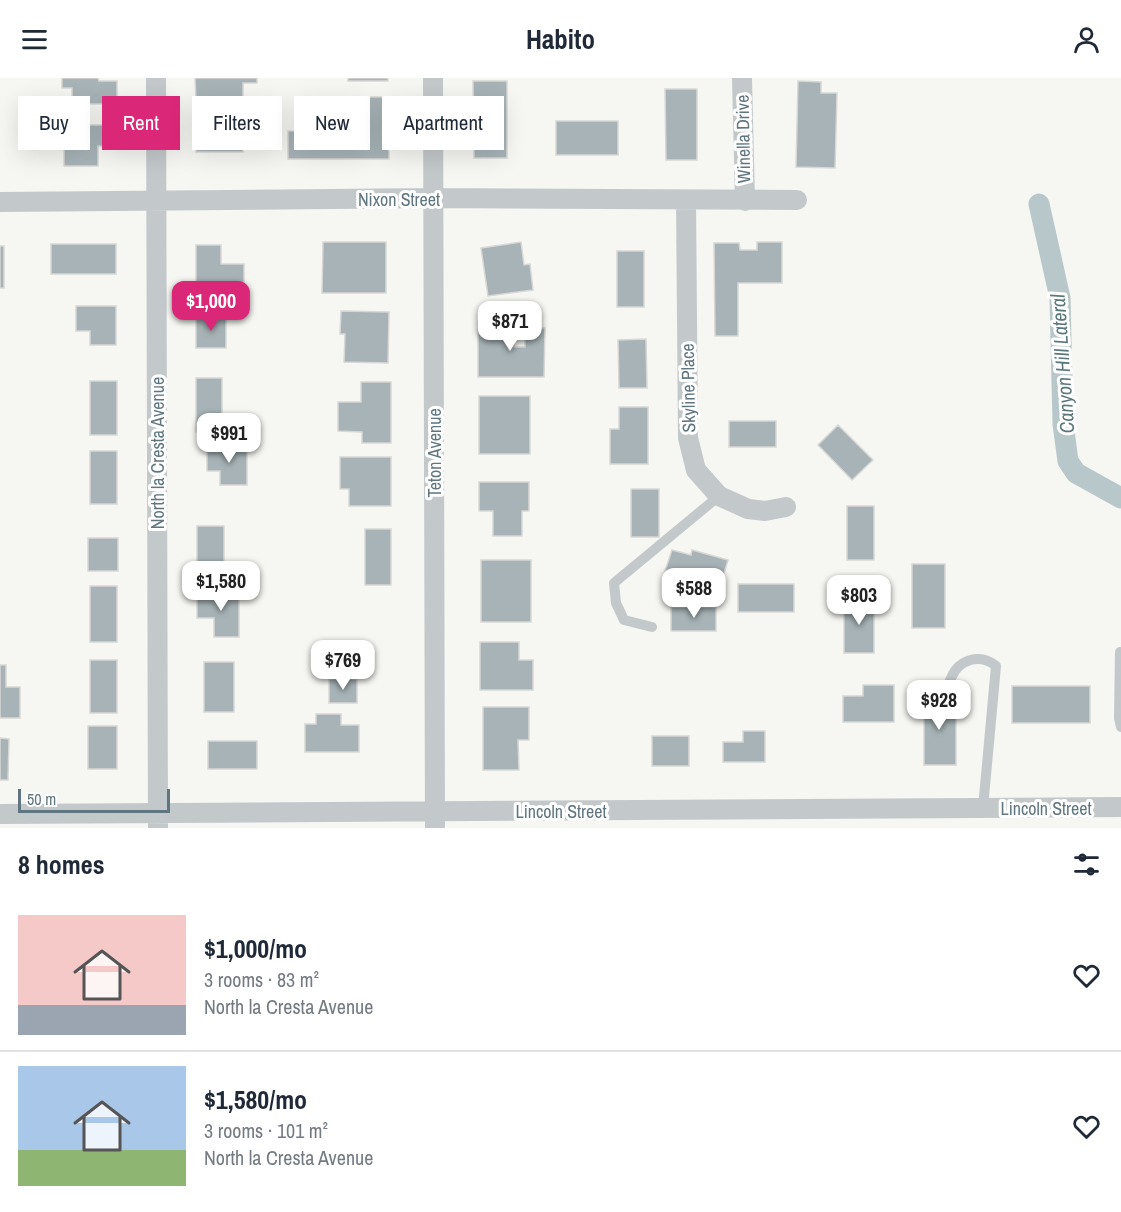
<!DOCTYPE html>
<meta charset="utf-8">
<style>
:root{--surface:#fff;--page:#f2f2f3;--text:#1f2937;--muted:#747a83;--line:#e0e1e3;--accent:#db2777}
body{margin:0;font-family:"Archivo Narrow",sans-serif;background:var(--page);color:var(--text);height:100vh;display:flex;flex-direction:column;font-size:22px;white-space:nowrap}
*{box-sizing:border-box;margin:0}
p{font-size:20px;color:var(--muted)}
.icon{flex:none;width:33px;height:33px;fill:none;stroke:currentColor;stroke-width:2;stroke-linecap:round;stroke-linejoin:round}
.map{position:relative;height:750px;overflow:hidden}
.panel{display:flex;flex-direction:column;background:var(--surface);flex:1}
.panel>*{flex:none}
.guide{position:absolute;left:18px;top:18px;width:600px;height:54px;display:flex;gap:12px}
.scale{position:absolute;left:18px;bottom:15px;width:152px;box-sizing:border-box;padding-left:6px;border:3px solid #5f7680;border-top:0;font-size:16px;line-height:21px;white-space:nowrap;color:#5f7680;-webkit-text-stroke:4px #fff;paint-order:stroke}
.price{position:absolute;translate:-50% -51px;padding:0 14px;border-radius:12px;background:#fff;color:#222;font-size:20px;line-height:39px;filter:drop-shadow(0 2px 3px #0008)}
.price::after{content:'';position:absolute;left:50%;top:36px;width:18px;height:14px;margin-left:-9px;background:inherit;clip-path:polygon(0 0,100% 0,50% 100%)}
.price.on{background:var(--accent);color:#fff}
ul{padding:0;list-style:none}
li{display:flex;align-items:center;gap:18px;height:150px;padding:0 18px}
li+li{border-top:2px solid var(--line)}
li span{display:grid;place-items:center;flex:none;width:168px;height:120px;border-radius:0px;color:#555}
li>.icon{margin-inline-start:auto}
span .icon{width:72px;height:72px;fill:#fffc;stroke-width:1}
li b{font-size:26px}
h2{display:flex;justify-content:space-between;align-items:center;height:72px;padding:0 18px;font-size:26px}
.tag{padding:0 21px;border-radius:0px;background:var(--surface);box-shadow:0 6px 24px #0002;font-size:21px;line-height:54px}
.tag.on{background:var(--accent);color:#fff}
header{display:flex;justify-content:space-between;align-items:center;height:78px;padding:0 18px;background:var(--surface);font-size:27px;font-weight:800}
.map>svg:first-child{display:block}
</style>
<header><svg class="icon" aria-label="menu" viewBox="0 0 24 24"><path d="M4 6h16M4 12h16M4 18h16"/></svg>Habito<svg class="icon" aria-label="person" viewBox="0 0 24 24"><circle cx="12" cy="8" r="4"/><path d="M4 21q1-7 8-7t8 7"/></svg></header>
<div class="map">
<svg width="1121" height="750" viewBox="0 0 1121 750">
<rect width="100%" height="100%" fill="#f6f6f2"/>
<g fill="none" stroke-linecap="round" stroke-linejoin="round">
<path stroke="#b8c8ca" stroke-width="21" d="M1039,126L1060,220L1063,346L1068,383L1076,395L1121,420"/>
</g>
<path fill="#a7b3b7" stroke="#d8d7d5" stroke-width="1.5" d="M62,0H98L99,3H117V26H72V10H62Z
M195,0H257V5H243V21L196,22Z
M348,0H388V3H348Z
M473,3H507V80H474Z
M798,3L821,4V15H837L835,90L796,89Z
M665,11H697V82H666Z
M362,19H389V81H288V53H362Z
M556,43H618V77H556Z
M196,45H243V74H196Z
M71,47H115V68H98V88H64V64H71Z
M323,164H386V215H322Z
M521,164L524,187L530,186L533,212L488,218L481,170Z
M757,164H782V205H738V258H715L714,165H739L740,172H757Z
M51,166H116V196H51Z
M196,167H221V186H244V208H221V221H196Z
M0,168H4V210H0Z
M617,173H644V229H617Z
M76,228H116V267H90V253H76Z
M341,233L389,234L388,285L344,284L345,256H340Z
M196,238H226V270H196Z
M478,244H514V269H525V250H545L544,299H478Z
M646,261L647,310H619L618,262Z
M196,300H222V354H196Z
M90,303H117V357H90Z
M361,304H391V365H362V354L338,353V324H361Z
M479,318H530V376H479Z
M619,329H648V386H610V351H619Z
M729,343H776V369H729Z
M838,347L873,382L852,402L818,367Z
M207,368H247V407H220V393H207Z
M90,373H117V426H90Z
M340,379H391V428H349V411H340Z
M479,404H529V433H522V458H493V433H479Z
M631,411H659V459H631Z
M847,428H874V482H847Z
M197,448H224V496H197Z
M365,451H391V507H365Z
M88,460H118V493H88Z
M672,472L691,477L692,472L728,482L719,512L664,496Z
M481,482H531V544H481Z
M912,486H945V550H912Z
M738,506H794V534H738Z
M90,508H117V564H90Z
M197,514H239V559H214V540H197Z
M844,520H874V575H844Z
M671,529H716V553H671Z
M480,564H519V582H533V612H480Z
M90,582H117V635H90Z
M204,584H234V634H204Z
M0,587H6V609H20V640H0Z
M329,601H357V625H329Z
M863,607H894V644H843V618H863Z
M1012,608H1090V645H1012Z
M924,613H941V625H956V687H924Z
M483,629H529V662H518L519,692H483Z
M316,636H341V647H359V674H305V646H316Z
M88,648H117V691H88Z
M743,653H765V684H723V664H743Z
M652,658H689V688H652Z
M0,660L9,661L8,702H0Z
M208,663H257V691H208Z"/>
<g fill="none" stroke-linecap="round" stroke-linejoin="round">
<path stroke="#c3c8cb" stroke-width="10" d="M652,549L624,542L616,525L614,505L719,418
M1120,574L1119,640L1121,649
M945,619C947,613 948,606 951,600C959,581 980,575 996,588L983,730"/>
<path stroke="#c3c8cb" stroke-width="20" d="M156,0L158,750
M433,0L435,750
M742,0L745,123
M686,122L688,360L696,392L719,418L748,431L765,433L786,429
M0,124L434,120L797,122
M0,736L1121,729"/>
</g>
<g text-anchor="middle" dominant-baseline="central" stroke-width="6" stroke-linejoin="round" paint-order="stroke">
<g font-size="18" fill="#5f7680" stroke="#fff">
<text transform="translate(743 61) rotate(-91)">Winella Drive</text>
<text x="399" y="121">Nixon Street</text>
<text transform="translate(688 310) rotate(-91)">Skyline Place</text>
<text transform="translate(157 375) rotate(-90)">North la Cresta Avenue</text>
<text transform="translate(434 375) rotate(-90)">Teton Avenue</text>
<text x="1046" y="730">Lincoln Street</text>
<text x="561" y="733">Lincoln Street</text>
</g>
<g font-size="20" font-style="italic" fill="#5a777c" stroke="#fff">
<text transform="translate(1062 286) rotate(-94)">Canyon Hill Lateral</text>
</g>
</g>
</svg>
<div class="scale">50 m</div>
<b class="price on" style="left:211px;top:254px">$1,000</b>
<b class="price" style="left:510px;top:274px">$871</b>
<b class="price" style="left:229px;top:386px">$991</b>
<b class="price" style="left:221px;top:534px">$1,580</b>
<b class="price" style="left:694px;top:541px">$588</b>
<b class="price" style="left:859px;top:548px">$803</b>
<b class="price" style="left:343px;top:613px">$769</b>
<b class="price" style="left:939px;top:653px">$928</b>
<div class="guide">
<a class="tag">Buy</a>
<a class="tag on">Rent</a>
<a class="tag">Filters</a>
<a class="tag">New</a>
<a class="tag">Apartment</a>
</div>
</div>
<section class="panel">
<h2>8 homes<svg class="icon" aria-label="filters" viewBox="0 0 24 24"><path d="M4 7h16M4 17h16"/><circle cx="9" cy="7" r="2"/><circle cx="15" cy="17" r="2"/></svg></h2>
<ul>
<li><span style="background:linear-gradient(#f6c9c9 75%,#9aa5b1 0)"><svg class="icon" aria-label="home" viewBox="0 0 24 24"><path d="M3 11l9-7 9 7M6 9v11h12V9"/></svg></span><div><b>$1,000/mo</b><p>3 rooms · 83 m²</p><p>North la Cresta Avenue</p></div><svg class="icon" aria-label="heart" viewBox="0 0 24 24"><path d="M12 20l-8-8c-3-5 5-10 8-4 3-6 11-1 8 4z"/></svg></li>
<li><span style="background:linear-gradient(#a9c7e8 70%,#8fb573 0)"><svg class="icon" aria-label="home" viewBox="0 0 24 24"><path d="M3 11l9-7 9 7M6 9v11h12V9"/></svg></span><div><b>$1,580/mo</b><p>3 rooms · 101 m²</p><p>North la Cresta Avenue</p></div><svg class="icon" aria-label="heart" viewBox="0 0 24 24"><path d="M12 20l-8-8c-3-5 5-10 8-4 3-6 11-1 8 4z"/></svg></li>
</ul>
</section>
